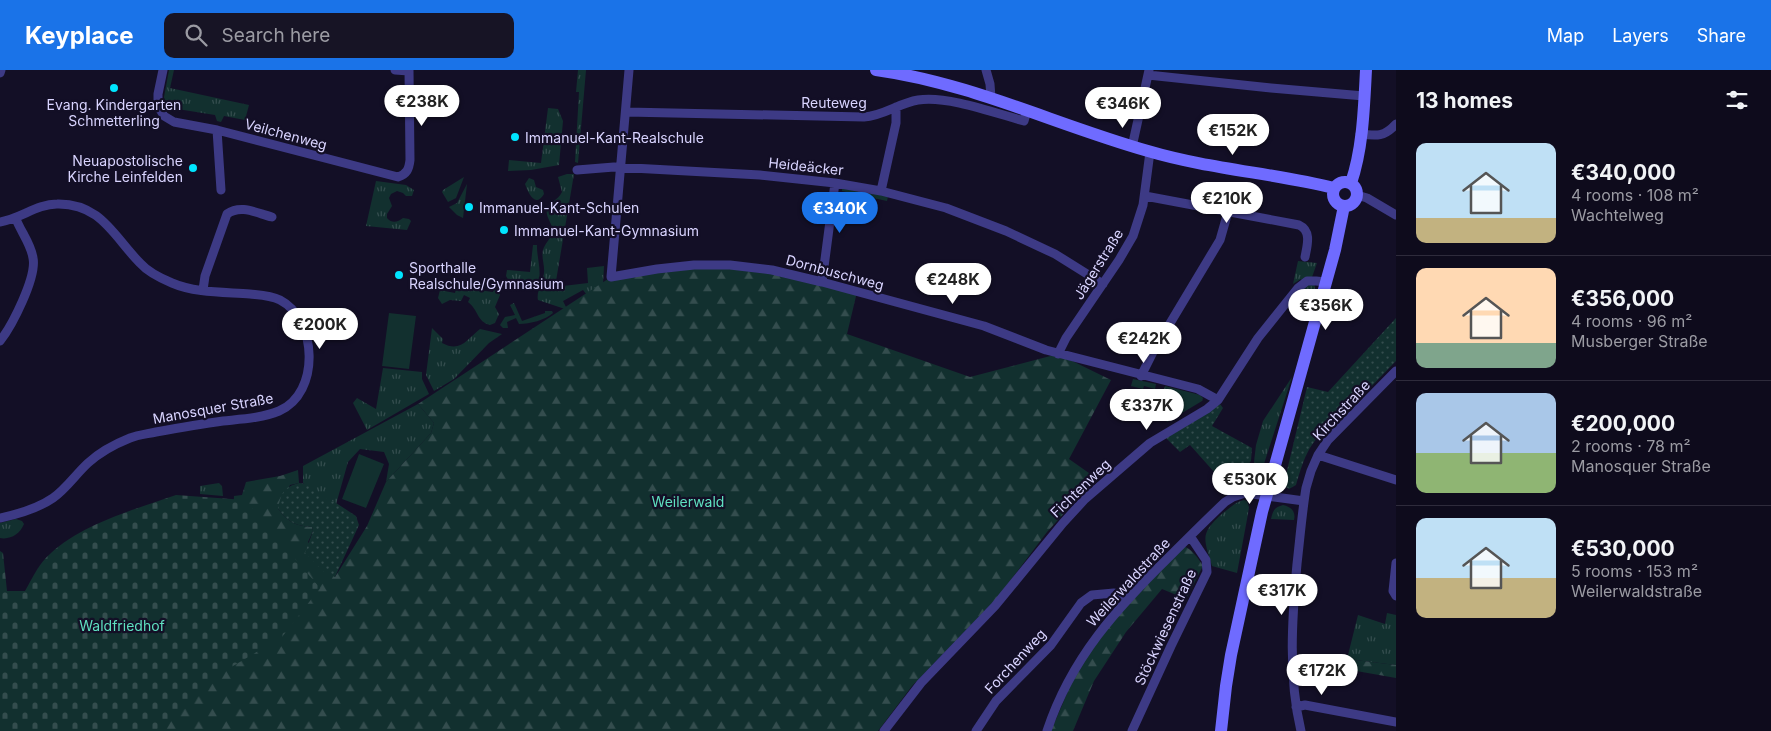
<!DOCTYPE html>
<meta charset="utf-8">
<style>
:root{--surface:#0e0b1c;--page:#171425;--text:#f1f3f6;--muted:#9b9ba3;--line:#2e2b3b;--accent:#1a73e8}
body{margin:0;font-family:Inter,sans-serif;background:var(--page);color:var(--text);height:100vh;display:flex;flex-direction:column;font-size:19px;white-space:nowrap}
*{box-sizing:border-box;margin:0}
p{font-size:16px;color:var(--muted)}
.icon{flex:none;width:28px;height:28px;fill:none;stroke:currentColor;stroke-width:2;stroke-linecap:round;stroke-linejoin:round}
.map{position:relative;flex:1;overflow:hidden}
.side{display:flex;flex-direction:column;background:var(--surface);width:375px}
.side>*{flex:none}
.price{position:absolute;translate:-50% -42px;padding:0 11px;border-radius:18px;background:#fff;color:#222;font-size:16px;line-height:32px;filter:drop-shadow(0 1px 2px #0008)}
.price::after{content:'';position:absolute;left:50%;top:30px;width:15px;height:11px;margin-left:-8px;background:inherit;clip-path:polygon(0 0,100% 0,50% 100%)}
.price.selected{background:var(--accent);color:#fff}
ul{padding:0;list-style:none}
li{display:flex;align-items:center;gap:15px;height:125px;padding:0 20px}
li+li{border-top:1px solid var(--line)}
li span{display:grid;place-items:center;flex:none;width:140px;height:100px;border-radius:10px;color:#555}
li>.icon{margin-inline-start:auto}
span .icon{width:60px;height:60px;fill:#fffc;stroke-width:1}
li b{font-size:21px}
h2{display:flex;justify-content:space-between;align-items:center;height:60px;padding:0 20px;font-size:21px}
header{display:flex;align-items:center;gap:30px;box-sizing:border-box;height:70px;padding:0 25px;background:var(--accent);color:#fff}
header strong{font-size:24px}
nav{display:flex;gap:28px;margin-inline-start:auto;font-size:18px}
.search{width:350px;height:45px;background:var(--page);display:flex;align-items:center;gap:12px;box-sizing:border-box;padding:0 18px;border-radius:10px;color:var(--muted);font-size:19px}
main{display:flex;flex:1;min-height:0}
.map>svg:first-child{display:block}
</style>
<header>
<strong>Keyplace</strong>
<div class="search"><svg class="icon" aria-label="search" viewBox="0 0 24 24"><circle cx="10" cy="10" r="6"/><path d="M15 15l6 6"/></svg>Search here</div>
<nav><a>Map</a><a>Layers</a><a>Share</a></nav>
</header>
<main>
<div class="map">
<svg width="1396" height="661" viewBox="0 0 1396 661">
<defs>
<pattern id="grass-tufts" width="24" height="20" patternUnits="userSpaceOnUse" patternTransform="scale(1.25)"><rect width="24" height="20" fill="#12302f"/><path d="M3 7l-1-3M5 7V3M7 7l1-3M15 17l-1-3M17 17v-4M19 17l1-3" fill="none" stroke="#344d4e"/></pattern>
<pattern id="forest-firs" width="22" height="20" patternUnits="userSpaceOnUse" patternTransform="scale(1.25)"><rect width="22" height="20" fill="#12302f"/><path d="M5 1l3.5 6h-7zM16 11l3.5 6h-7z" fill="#344d4e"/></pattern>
<pattern id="cemetery-stones" width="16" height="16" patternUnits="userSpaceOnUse" patternTransform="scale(1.25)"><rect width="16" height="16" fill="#12302f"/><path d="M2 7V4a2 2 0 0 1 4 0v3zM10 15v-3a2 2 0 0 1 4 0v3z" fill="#344d4e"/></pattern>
<pattern id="park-dots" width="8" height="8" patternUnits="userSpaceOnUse" patternTransform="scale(1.25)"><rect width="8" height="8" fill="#12302f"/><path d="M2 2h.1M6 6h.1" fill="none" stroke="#344d4e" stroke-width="1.8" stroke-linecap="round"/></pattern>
</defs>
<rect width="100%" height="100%" fill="#130f26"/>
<path fill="url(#grass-tufts)" d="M169,0H174L170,18L249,35L245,50L224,46L221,52L217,51L215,45L165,37L164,27Z
M578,0H586L578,93L575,92L579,22H576Z
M548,38L558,39L563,51L559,95L531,100L508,101L509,90L541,93Z
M567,104H574L555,217L588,213L587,198L604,196L603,215L587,225L583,220L563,231L566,237L565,239L538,230C536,222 543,212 544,203C545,196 541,187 543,180C545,173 551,169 552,162C554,154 545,148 547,139C548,132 558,131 562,122L558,107Z
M464,107L456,128L448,132L442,122L443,120Z
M529,108L534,110L536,117L543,120L544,124C535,139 528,122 525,114Z
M376,111L406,115L414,120L412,126H406L403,123L397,121L391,124L389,128L392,136L387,144V148C392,154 398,152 403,148L409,149L411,151L407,160L366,156Z
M467,114L463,148L457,145L449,137L457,133Z
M842,118L888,126L887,131L842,121Z
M533,175H537C536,188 547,214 530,220L524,215L509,211L506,206L507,200L530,202Z
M1298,191L1317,193L1311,210L1315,216L1313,231L1295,226L1303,217L1301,209L1293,214Z
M456,217L493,222L494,218L499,220L500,225L495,237L499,244L495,253L490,255C477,252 478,239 468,232L470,228L464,225L461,231L450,230L442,234L438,228L440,220L455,223Z
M514,233L522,251L545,243V241H552L553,243C545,250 530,254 519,254L516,248L507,252L508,258H503L500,255L505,247L515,245L510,235Z
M432,258L443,269L442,273C461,283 467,269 480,259L502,264L489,273L454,309L434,321L426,305Z
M383,298L422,302V309L429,324L367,360L353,333L357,328L376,339Z
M1292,307L1262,400H1260L1254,392L1256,375L1263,351Z
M1133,309L1156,314L1155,319L1144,316L1143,319L1131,316Z
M1165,316L1200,325L1203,328L1202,331L1167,352L1160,341L1164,338L1160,331Z
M418,334L434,353L431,363L386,412L389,394L384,382L360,379L348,392L335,438L303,413V396Z
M1251,395L1256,404V408L1246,412L1238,413Z
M219,413L222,416L223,426L200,424V416Z
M1244,430L1247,431L1249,437L1248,444L1237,503L1212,496C1204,468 1199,464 1223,443C1230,438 1235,432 1244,430Z
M1283,435C1291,437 1296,441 1294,450L1271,449C1273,440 1275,437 1283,435Z
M16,449L22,451L24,454C20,464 10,470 0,468V453Z
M1387,543L1396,545V595L1347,589L1358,545L1385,554Z"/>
<path fill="url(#forest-firs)" d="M730,195L857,222L847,264L970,307L1058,284L1111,310L1069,389L1096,408L1047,462L997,528L912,616L878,661H94L230,523L234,426L242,425L246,412L280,406L298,400L299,413L290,415L278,439C289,452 295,456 312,457L313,461L308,472L335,507L367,456L386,412L431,363L434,353L418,334L611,207Z
M1183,476C1191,478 1199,489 1203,496L1186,529L1162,519L1126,562L1094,611L1073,661H1051L1077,600L1115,549Z
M1347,589L1396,595V608L1345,599Z"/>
<path fill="url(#cemetery-stones)" d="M176,425L245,430L320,518L282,567L211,609L155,661H0V481L3,483L7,521H25C33,507 39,493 51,483C82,454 136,439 176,425Z"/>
<path fill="url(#park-dots)" d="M1396,248V291L1330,359C1309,368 1302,395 1296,415L1289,419L1286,417L1284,413L1307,317L1328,322Z
M1220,334L1223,338L1212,356L1252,378L1251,391L1232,414L1223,412L1190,375L1180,382L1164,366Z
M299,413L307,414L324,428L333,431L356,446L359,455L335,507L325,503L305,483L313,461L312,457C295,456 289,452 278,439C281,424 283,417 299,413Z"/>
<path fill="#12302f" d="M389,243L416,246L409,299L382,296Z
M359,384L384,394L366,438L342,429Z"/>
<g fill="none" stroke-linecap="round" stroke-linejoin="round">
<path stroke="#3d3a85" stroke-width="9" d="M163,0L158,24V36L164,46L174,52L217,60L398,107C407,104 409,99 410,90L409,0
M395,0L409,1
M629,0L611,207L657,199L694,195H730L772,200L822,212L984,256L1046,280L1198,319L1218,330
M986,0L990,14L991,28
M0,3L1,0
M1148,5L1271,18L1364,26
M627,42L864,47C883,46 899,33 918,30C946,25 995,43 1024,51L1027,40
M217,60L221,120
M1360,64C1377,66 1384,67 1396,54
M1132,77L1149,0
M577,100L614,97L760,105L835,113L881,121L946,138L1006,161L1055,184L1103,214
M881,121L896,53V37
M1357,125L1367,128L1396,145
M1145,126L1299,155C1312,161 1307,176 1305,187
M0,152C20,149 37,134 57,134C101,133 114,167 140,193C148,202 160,208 172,213C195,223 225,222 250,224C260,225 270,225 280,230C317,249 321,323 279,341C262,348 242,349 223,351C201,354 178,358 156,362C147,364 138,365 130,368C115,374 100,382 88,393C76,404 66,419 53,428C37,439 19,444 0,448
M822,212L835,113
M203,220L205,206L227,144C241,134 256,143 272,147
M0,271C12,256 37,207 33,188C31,174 21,162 16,149
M1058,284L1066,268L1119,190L1133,166L1143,135L1150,82
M1141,306L1154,280L1220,170L1228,142
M1318,385L1396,410
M1396,493L1393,521L1396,526
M1296,637L1305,635L1396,652
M884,661L921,613L995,536L1063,453L1085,429L1150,373L1207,339L1218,330L1258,268L1298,218L1307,211H1316L1326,212
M976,661L996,631L1051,575L1081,533L1092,525L1114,523L1128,528
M1047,661C1071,588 1117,538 1170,486C1188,468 1206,450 1225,432L1233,427L1245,423L1304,431
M1132,661L1171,576L1207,502L1206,490L1190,466
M1301,661C1288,607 1292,548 1297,494C1300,468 1302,443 1306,418L1311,401L1318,385L1328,370L1396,301"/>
<path stroke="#6f6bff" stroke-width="12" d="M876,0C971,13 1056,55 1148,81C1209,99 1273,103 1334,118
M1333 124a12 12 0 1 1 24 0a12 12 0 1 1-24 0Z
M1351,113C1363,78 1364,37 1366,0
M1221,661L1226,616L1231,585L1262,442L1335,180L1344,136"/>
</g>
<g fill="#00e5ff" stroke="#130f26" stroke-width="2">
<circle cx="114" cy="18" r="5"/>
<circle cx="515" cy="67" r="5"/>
<circle cx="193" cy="98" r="5"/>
<circle cx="469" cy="137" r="5"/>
<circle cx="504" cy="160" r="5"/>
<circle cx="399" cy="205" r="5"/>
</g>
<g text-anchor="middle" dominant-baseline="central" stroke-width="4.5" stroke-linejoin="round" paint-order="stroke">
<g font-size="14" fill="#d9d4ff" stroke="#130f26">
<text x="834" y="32">Reuteweg</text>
<text transform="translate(286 64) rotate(15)">Veilchenweg</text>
<text transform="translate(806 96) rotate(6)">Heideäcker</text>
<text transform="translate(1098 194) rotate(-58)">Jägerstraße</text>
<text transform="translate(835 202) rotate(15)">Dornbuschweg</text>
<text transform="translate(213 338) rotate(-10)">Manosquer Straße</text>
<text transform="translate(1341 340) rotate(-47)">Kirchstraße</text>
<text transform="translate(1080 418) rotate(-44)">Fichtenweg</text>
<text transform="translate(1128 512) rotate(-47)">Weilerwaldstraße</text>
<text transform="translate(1165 557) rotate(-65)">Stöckwiesenstraße</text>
<text transform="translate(1015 591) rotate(-47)">Forchenweg</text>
</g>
<g font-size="14" fill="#d9d4ff" stroke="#130f26" text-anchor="start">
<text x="114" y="34" text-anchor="middle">Evang. Kindergarten<tspan x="114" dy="16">Schmetterling</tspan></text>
<text x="525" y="67">Immanuel-Kant-Realschule</text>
<text x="183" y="90" text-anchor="end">Neuapostolische<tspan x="183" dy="16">Kirche Leinfelden</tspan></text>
<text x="479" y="137">Immanuel-Kant-Schulen</text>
<text x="514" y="160">Immanuel-Kant-Gymnasium</text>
<text x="409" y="197">Sporthalle<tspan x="409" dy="16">Realschule/Gymnasium</tspan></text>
</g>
<g font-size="14" fill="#5fe0c0" stroke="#130f26">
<text x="688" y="431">Weilerwald</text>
<text x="122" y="555">Waldfriedhof</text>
</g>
</g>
</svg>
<b class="price" style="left:422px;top:57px">€238K</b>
<b class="price" style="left:1123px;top:59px">€346K</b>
<b class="price" style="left:1233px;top:86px">€152K</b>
<b class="price" style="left:1227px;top:154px">€210K</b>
<b class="price selected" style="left:840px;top:164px">€340K</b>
<b class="price" style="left:953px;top:235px">€248K</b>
<b class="price" style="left:1326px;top:261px">€356K</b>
<b class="price" style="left:320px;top:280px">€200K</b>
<b class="price" style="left:1144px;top:294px">€242K</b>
<b class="price" style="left:1147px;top:361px">€337K</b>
<b class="price" style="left:1250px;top:435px">€530K</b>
<b class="price" style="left:1282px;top:546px">€317K</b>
<b class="price" style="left:1322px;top:626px">€172K</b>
</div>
<section class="side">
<h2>13 homes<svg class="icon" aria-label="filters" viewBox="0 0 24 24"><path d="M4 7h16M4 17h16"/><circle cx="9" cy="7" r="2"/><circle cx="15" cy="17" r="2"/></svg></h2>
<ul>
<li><span style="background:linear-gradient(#bfe0f5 75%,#c2b280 0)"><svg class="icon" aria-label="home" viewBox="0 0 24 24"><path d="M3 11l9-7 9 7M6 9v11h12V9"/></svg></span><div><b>€340,000</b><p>4 rooms · 108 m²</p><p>Wachtelweg</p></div></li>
<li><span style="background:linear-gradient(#ffd9b3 75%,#7fa58c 0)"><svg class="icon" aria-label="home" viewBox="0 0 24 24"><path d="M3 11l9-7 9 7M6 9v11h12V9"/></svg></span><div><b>€356,000</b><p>4 rooms · 96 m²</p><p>Musberger Straße</p></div></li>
<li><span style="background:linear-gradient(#a9c7e8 60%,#8fb573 0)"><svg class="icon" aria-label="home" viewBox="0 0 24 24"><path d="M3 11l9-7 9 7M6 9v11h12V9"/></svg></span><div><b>€200,000</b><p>2 rooms · 78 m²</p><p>Manosquer Straße</p></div></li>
<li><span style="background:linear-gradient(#bfe0f5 60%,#c2b280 0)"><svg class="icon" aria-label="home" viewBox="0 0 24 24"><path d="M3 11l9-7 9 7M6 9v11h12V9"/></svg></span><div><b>€530,000</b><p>5 rooms · 153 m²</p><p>Weilerwaldstraße</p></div></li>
</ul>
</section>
</main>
